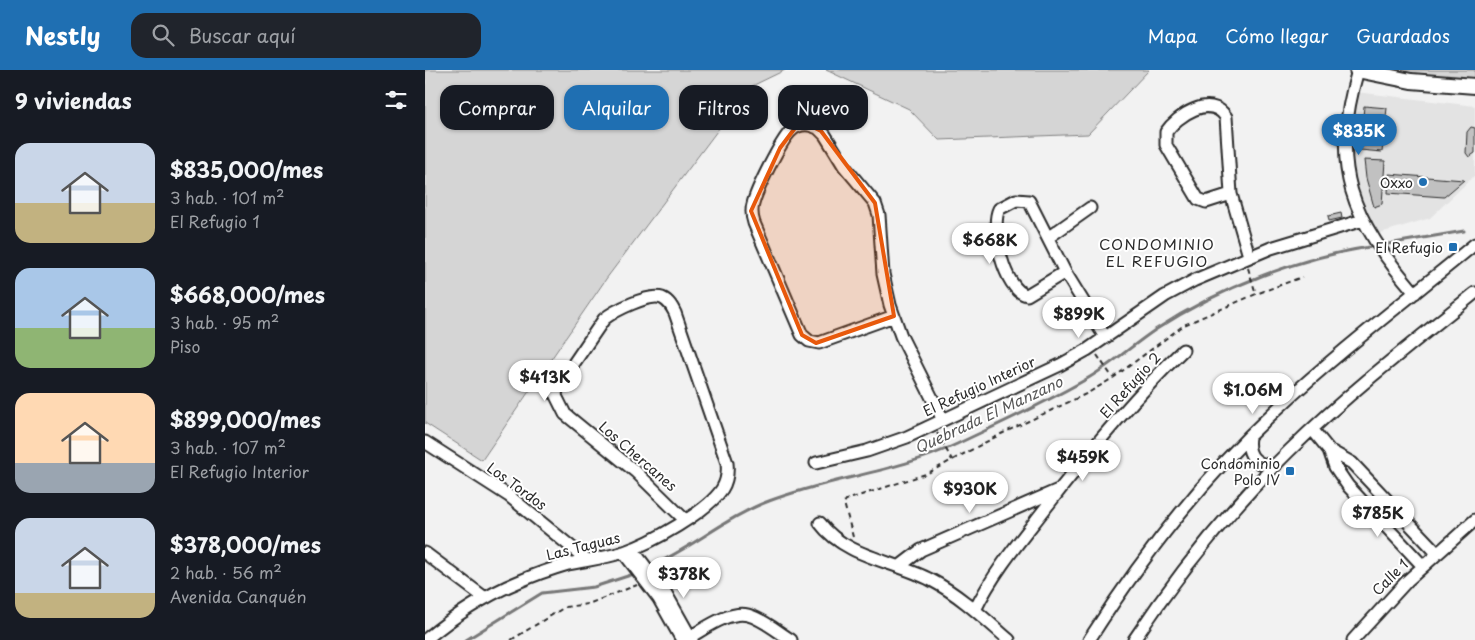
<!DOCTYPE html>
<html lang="es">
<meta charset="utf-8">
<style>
:root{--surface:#171b24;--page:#20242c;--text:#f1f3f6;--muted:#9ea1a6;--accent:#1f6fb2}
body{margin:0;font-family:"Playpen Sans",sans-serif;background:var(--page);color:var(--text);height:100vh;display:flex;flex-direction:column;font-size:19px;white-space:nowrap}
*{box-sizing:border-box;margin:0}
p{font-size:16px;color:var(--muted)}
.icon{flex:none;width:28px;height:28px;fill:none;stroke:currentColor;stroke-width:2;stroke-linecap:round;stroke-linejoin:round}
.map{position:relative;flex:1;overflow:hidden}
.sheet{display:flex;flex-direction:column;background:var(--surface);width:425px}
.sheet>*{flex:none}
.guide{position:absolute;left:15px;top:15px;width:475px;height:45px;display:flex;gap:10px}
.price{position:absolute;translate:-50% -42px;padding:0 11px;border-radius:18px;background:#fff;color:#222;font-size:16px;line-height:32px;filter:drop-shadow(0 1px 2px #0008)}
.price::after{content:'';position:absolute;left:50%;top:30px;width:15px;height:11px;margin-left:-8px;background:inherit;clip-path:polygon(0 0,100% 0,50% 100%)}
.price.active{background:var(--accent);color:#fff}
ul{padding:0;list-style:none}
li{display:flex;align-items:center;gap:15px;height:125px;padding:0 15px}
li span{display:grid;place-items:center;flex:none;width:140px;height:100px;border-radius:15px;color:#555}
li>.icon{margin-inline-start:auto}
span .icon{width:60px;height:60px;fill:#fffc;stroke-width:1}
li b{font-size:21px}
h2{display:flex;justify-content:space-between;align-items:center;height:60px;padding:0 15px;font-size:21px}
.pill{padding:0 18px;border-radius:15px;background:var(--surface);box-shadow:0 1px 4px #0004;font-size:18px;line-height:45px}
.pill.active{background:var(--accent);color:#fff}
header{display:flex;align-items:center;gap:30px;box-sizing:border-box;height:70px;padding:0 25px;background:var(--accent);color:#fff}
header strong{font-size:24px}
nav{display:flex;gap:28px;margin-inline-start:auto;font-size:18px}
.search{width:350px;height:45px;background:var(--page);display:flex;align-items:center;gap:12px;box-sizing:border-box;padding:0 18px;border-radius:15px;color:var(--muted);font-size:19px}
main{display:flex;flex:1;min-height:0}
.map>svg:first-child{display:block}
</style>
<header>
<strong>Nestly</strong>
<div class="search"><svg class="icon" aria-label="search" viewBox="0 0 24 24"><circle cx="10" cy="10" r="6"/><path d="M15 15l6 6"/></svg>Buscar aquí</div>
<nav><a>Mapa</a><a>Cómo llegar</a><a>Guardados</a></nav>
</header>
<main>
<section class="sheet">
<h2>9 viviendas<svg class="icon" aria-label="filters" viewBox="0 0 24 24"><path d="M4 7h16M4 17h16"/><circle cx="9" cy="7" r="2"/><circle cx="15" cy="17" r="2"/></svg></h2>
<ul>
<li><span style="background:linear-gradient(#c9d6e8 60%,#c2b280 0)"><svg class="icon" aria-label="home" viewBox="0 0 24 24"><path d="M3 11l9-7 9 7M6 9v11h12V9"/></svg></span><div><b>$835,000/mes</b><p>3 hab. · 101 m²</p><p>El Refugio 1</p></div></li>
<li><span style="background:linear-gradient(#a9c7e8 60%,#8fb573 0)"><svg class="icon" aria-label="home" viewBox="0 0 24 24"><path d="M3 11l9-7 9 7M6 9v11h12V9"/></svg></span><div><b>$668,000/mes</b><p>3 hab. · 95 m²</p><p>Piso</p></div></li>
<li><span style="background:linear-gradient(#ffd9b3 70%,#9aa5b1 0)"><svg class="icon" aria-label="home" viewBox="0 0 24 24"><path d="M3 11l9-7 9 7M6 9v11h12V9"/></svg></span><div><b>$899,000/mes</b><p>3 hab. · 107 m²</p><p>El Refugio Interior</p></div></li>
<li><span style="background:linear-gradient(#c9d6e8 75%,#c2b280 0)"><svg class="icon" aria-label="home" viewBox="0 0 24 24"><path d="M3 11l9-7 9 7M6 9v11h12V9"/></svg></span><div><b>$378,000/mes</b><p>2 hab. · 56 m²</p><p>Avenida Canquén</p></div></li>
</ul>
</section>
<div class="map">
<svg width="1050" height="570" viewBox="0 0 1050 570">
<rect width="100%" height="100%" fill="#f2f2f2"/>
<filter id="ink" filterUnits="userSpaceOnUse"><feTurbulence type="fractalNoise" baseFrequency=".02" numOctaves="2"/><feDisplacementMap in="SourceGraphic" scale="10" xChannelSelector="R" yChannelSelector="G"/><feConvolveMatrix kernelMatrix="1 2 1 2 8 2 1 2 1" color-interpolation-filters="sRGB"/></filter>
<g filter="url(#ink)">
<path fill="#e3e3e3" d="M931,22L1050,36V105L1005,148L952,164L937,133L930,111L927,65Z"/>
<path fill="#d5d5d5" stroke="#808080" d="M0,0H360L325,17L181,209L57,390L0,353Z
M401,0H724L663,64L514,70L484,39Z
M955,0H1050V10H1012Z"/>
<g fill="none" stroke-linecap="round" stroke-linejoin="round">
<path stroke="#787878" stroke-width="3" d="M957,175L1039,161
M224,497C266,479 301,447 344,431C406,407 471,403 532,374C576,353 623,332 665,307C688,293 708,275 730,260C796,217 874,187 951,176
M41,570L117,523L169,517L212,503"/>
</g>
<path fill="#c1c1c1" stroke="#2b2b2b" d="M939,36L962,38L957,82L935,80Z
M1046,57L1050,58V83L1044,87L1041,83L1042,62Z
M939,90L960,91L957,134L949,137L941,108Z
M964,104L1039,110L1019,127L963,123Z
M916,143L917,148L904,151L903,146Z"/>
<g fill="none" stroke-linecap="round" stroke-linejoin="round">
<defs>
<path id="minor" d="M933,0C904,99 926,148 990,223
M806,124L781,132L773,129L741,75V62C752,46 785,23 801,47L806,124L824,186
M624,167L665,138
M640,202L602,225C579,221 565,157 574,139L591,130L604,131L640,202L680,267
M469,246L394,273L384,271L377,265L329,153C327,147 326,141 328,134C331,121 356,70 366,61C371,56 377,54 384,55L393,58L400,65L419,96L450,133L454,145L458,204L465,235L476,266L518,350
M887,359L904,380L910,397L923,416L998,496
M824,367C821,386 832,397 851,395
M0,372L84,426L162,490
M904,380L927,393L1012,483
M391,393L442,381L482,367L635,295L662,280L740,226L770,210L846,178L938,150
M395,453C420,487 470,491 506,510C535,525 559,548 584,570
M207,479L240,522L267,570
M198,482L234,529L257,570
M0,483L60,528
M475,496L496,480L633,420
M550,540C568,503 594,472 619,440C662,384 707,329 758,280
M0,570C28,547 59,526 93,512C109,505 126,499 143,494C162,490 181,488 199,482C226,473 282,442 297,419C302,411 303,402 302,393L250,243C247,237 244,231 237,228C224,223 189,241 179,249L132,318L131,326L140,344L211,402L260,450
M259,570C276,562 302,540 323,545C338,549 353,562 366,570
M664,570C717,487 778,408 850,341C913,282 983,229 1050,174
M709,570C754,502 805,439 863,382C921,325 986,274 1050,223
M928,570L982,511L1050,450"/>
<path id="major" d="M932,0L986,11L1050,16"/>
</defs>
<use href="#minor" stroke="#2b2b2b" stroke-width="15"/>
<use href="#major" stroke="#2b2b2b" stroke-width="18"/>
<path stroke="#2b2b2b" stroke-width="2" stroke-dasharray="5 4" stroke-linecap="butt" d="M823,198L831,224
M672,285L688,308
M512,363L527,390
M428,467L419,433L421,430L501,404L576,364L663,323L688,308L759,255L831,224L877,207
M86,570L140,537L163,534L212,515"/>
<use href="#minor" stroke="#fff" stroke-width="11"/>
<use href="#major" stroke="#fff" stroke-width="14"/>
</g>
</g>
<path fill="#e8590c" fill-opacity="0.2" stroke="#e8590c" stroke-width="4" stroke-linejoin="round" d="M384,55L396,61L450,133L469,246L391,273L377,265L326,141L355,78L370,58Z"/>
<g fill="#1f6fb2" stroke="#fff" stroke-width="2">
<circle cx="998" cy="112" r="5"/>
<rect x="1023" y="172" width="10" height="10" rx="2.5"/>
<rect x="860" y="396" width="10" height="10" rx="2.5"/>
</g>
<g text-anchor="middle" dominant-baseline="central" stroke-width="4" stroke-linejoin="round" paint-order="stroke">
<g font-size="14" fill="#2b2b2b" stroke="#fff" text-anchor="end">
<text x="988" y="112">Oxxo</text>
<text x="1018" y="177">El Refugio</text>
<text x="855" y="393">Condominio<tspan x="855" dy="16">Polo IV</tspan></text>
</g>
<g font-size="14" fill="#2b2b2b" stroke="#fff">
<text transform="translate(705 315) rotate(-48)">El Refugio 2</text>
<text transform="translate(554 316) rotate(-25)">El Refugio Interior</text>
<text transform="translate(213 386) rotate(41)">Los Chercanes</text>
<text transform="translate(92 416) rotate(36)">Los Tordos</text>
<text transform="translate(158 476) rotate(-14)">Las Taguas</text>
<text transform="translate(965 507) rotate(-45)">Calle 1</text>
</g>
<g font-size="15" letter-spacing="1" fill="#2b2b2b" stroke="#fff">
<text x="732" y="173">CONDOMINIO<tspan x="732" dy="17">EL REFUGIO</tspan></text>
</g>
<g font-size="15" font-style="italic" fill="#585858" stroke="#fff">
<text transform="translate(563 344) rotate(-25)">Quebrada El Manzano</text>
</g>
</g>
</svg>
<b class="price active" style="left:934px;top:86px">$835K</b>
<b class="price" style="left:565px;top:195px">$668K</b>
<b class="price" style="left:654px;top:269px">$899K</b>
<b class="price" style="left:120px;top:332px">$413K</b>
<b class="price" style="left:828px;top:345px">$1.06M</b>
<b class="price" style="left:658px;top:412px">$459K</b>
<b class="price" style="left:545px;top:444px">$930K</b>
<b class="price" style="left:953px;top:468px">$785K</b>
<b class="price" style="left:259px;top:529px">$378K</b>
<div class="guide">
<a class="pill">Comprar</a>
<a class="pill active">Alquilar</a>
<a class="pill">Filtros</a>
<a class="pill">Nuevo</a>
</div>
</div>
</main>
